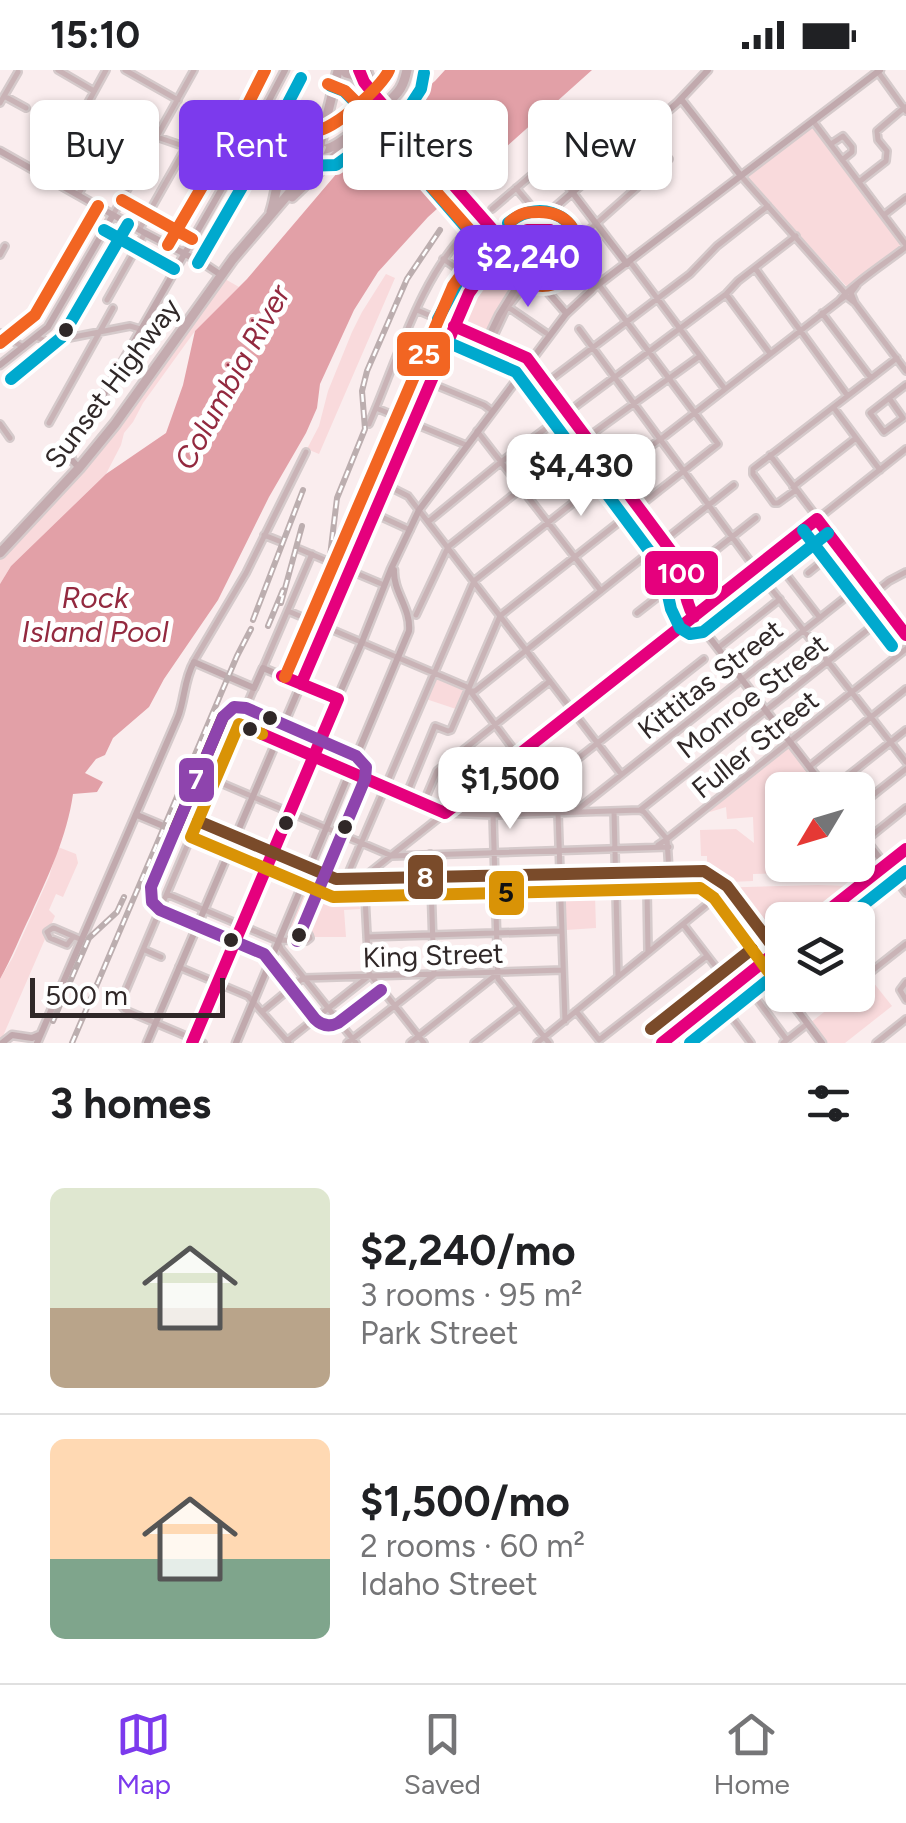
<!DOCTYPE html>
<meta charset="utf-8">
<style>
:root{--surface:#fff;--page:#f6f6f6;--text:#202124;--muted:#757577;--line:#e0e0e0;--accent:#7c3aed}
body{margin:0;font-family:Figtree,sans-serif;background:var(--page);color:var(--text);height:100vh;display:flex;flex-direction:column;font-size:38px;white-space:nowrap}
*{box-sizing:border-box;margin:0}
p{font-size:32px;color:var(--muted)}
.icon{flex:none;width:55px;height:55px;fill:none;stroke:currentColor;stroke-width:2;stroke-linecap:round;stroke-linejoin:round}
.map{position:relative;height:973px;overflow:hidden}
.sheet{display:flex;flex-direction:column;background:var(--surface);flex:1}
.sheet>*{flex:none}
.banner{position:absolute;left:30px;top:30px;width:848px;height:90px;display:flex;gap:20px}
.needle{width:65px;rotate:232deg}
.fabs{position:absolute;left:765px;top:702px;display:grid;gap:20px}
.fabs a{display:grid;place-items:center;width:110px;height:110px;border-radius:15px;background:var(--surface);box-shadow:0 2px 8px #0004;font-size:50px}
.scale{position:absolute;left:30px;bottom:25px;width:195px;box-sizing:border-box;padding-left:10px;border:5px solid #302828;border-top:0;font-size:28px;line-height:35px;white-space:nowrap;color:#302828;-webkit-text-stroke:8px #fff;paint-order:stroke}
.price{position:absolute;translate:-50% -85px;padding:0 22px;border-radius:20px;background:#fff;color:#222;font-size:32px;line-height:65px;filter:drop-shadow(0 2px 5px #0008)}
.price::after{content:'';position:absolute;left:50%;top:60px;width:30px;height:22px;margin-left:-15px;background:inherit;clip-path:polygon(0 0,100% 0,50% 100%)}
.price.current{background:var(--accent);color:#fff}
ul{padding:0;list-style:none}
li{display:flex;align-items:center;gap:30px;height:250px;padding:0 50px}
li+li{border-top:2px solid var(--line)}
li span{display:grid;place-items:center;flex:none;width:280px;height:200px;border-radius:15px;color:#555}
li>.icon{margin-inline-start:auto}
span .icon{width:120px;height:120px;fill:#fffc;stroke-width:1}
li b{font-size:42px}
h2{display:flex;justify-content:space-between;align-items:center;height:120px;padding:0 50px;font-size:42px}
.chip{padding:0 35px;border-radius:15px;background:var(--surface);box-shadow:0 2px 8px #0004;font-size:35px;line-height:90px}
.chip.current{background:var(--accent);color:#fff}
.status{display:flex;justify-content:space-between;align-items:center;height:70px;padding:0 50px;background:var(--surface);direction:ltr}
.status svg{height:28px;fill:currentColor}
.tab-bar{display:flex;justify-content:space-around;align-items:center;height:140px;border-top:2px solid var(--line);background:var(--surface);font-size:28px;color:var(--muted)}
.tab-bar a{display:grid;justify-items:center;gap:5px}
.tab-bar .current{color:var(--accent)}
.map>svg:first-child{display:block}
</style>
<div class="status"><b>15:10</b><svg viewBox="0 0 49 12"><path d="M0 12V9h3v3zM5 12V6h3v6zM10 12V3h3v9zM15 12V0h3v12zM26 1h20v11H26zM47 4h2v5h-2z"/></svg></div>
<div class="map">
<svg width="906" height="973" viewBox="0 0 906 973">
<rect width="100%" height="100%" fill="#faedee"/>
<path fill="#f9dadc" d="M810,55L813,56L900,174V176L848,218L747,108Z
M507,183L516,196L518,210L489,260L480,264L465,256L463,249L479,215Z
M386,204L395,208L319,384L307,379L319,356L328,321L352,262L362,242Z
M225,209L239,217L195,261L143,333L133,352L124,363L121,375L106,404L11,496L0,514V486L92,387Z
M435,607L465,619L456,639L426,629Z
M787,676L822,720H782V795H792V803L753,804V811L707,813V786H701L700,760L736,759L754,773L753,747L727,749L726,737L710,742L708,740Z
M58,777L76,784L78,793L63,827L56,824L49,840L55,846L0,973V909L13,887L49,807Z
M818,815L853,816L811,850H782V872L765,885L713,818Z
M305,820L338,832L359,831L360,839L344,840L346,867H311L303,861L299,866L284,865Z
M595,825L596,858L566,860L565,826Z
M869,907L892,936L845,973H826L810,953L846,925H858V915Z"/>
<path fill="#e2a0a7" d="M445,0H592L428,147L378,202L354,240L320,314L317,338L306,363L269,427L218,530L164,609L149,637L113,668L105,685L96,689L85,703L103,712L97,722L73,724C67,767 48,806 31,844C20,866 12,888 0,909V514L11,496L106,404L166,363L183,315L195,261L247,209L372,62L435,11Z"/>
<g fill="none" stroke-linecap="round" stroke-linejoin="round">
<defs>
<path id="minor" d="M58,0L94,21
M125,0L178,30
M878,2L906,41
M4,26L26,38
M0,33L18,2
M813,51L906,175
M157,67L186,77L230,103
M831,74L843,66L852,77V82L842,90
M741,106L844,222
M859,112L886,91L887,81L878,70L877,61L905,37
M516,118L541,148
M78,125L106,74L101,67L79,55L78,51L106,0
M492,139L548,91L572,122
M113,145L194,0
M884,145L906,128
M139,160L186,77
M171,164L212,92
M0,185L5,176
M443,189L470,207
M630,192L725,319
M755,198L847,325
M857,215L851,223L855,233L846,226L839,231C851,215 887,192 906,177
M726,224L769,282
M107,230L145,163
M855,233L906,301
M508,237L546,263
M417,240L454,256
M822,243L871,308
M579,259L755,498L906,692
M0,263L23,277
M36,267L48,272L130,256L140,259
M491,272L506,240L526,213
M394,298L484,335L492,341
M546,313L690,204L717,176L768,136
M889,328L903,348L884,362L870,343L906,315
M376,338L466,375
M834,338L880,400
M393,345L410,305
M49,353L113,238
M0,354L10,368
M369,354C397,291 420,206 470,158
M477,361L601,521
M770,385L906,565
M386,415L408,426L621,704
M793,417L856,368
M796,420L778,433H774L753,404V399L897,288
M373,443L410,460
M428,452L501,392L726,224L738,211L796,166
M264,465L279,471
M299,479L384,515
M773,487L820,548
M808,503L839,478
M874,523L889,511L906,502
M711,534L690,507L689,501L756,448
M288,541L467,617L555,735L558,743L565,951
M637,543L673,515L684,514
M416,545L448,477L567,382L700,286
M718,578L780,529
M194,591L246,503L306,382
M263,598L312,484
M301,614L338,629
M471,621H475L734,415
M239,654L445,743L493,745L640,740L889,543
M809,697L906,619
M195,702L392,786L669,777
M830,720L906,660
M533,724L704,589
M406,726L435,656L448,661L451,660L500,546L718,374L599,215L571,180L572,175L669,89
M511,731L519,744
M423,734L437,701L550,611
M858,737L906,699
M577,740L865,512
M640,740L644,742L667,769L658,775
M614,741L618,906
M493,745L498,909L549,973
M866,770L906,738
M906,779L885,795L906,823
M670,818L667,769L906,579
M647,819L648,881
M167,824L278,871L281,879L356,973
M340,826L906,379
M338,827L474,511L597,414L661,369L839,231
M365,827L369,903L424,973
M683,854L732,918
M73,867L67,875L50,868L47,862L53,858H54L82,870
M367,867L562,861
M281,870L306,871L310,868L309,865L304,863L301,870
M145,880L161,887
M179,897L248,926L289,973
M304,908L563,900
M742,909L787,970
M858,912L906,874
M906,912L900,920L906,930
M837,925L839,927L841,925
M718,929L751,973
M263,941L303,908
M576,941L599,970
M599,970L707,886
M287,971L369,906
M203,973L125,940L120,934L254,618
M347,973L434,905L430,784
M410,973L497,904
M474,973L520,937
M537,973L710,832
M783,973L807,954
M876,973L906,949"/>
<path id="major" d="M681,29L741,106
M0,81L145,163L206,195L221,205
M572,122L627,194
M473,138C488,162 490,182 476,207
M481,146L504,172
M515,184C521,189 528,195 535,197C563,205 579,155 528,160
M522,192L566,243
M591,220L880,0
M454,256L524,286L530,292L677,489C687,506 681,525 690,542L827,720
M487,270L499,245L520,211V200L515,185
M0,295L48,257L113,145
M79,398L71,389L72,380L232,101L285,0
M137,745L333,827L700,818L714,828L782,920
M816,850L885,795L858,760
M786,925L822,973
M2,973L12,965L32,968L39,965
M37,973L178,647C185,629 184,609 194,592L254,618L263,598L301,614
M147,973L469,223L487,198L504,181L677,33L708,0
M192,973L288,742L362,572L391,499L419,440L566,244L592,220
M236,973L409,561C411,538 393,522 394,500
M662,973L782,877"/>
<path id="highway" d="M366,0L375,24
M346,3L353,5L376,27
M255,56L292,74L312,79
M320,74L338,1
M292,127L353,69
M271,142C276,127 276,109 286,96C298,82 313,83 329,78C344,73 388,34 398,22C404,15 405,8 407,0
M0,483L79,398L115,354L233,189L302,108L314,88"/>
</defs>
<use href="#minor" stroke="#d5cacb" stroke-width="10"/>
<use href="#major" stroke="#d5cacb" stroke-width="11"/>
<use href="#highway" stroke="#d5cacb" stroke-width="14"/>
<use href="#minor" stroke="#c9b3b6" stroke-width="5"/>
<use href="#major" stroke="#c1a9ad" stroke-width="6"/>
<use href="#highway" stroke="#c4abaf" stroke-width="9"/>
<defs>
<path id="rail" d="M330,486L337,428L365,359L362,321L367,301L407,209L440,160
M281,533L302,456
M253,550L303,420
M268,556L283,520
M53,951L89,868L117,842L124,827
M72,973L237,586L251,559"/>
</defs>
<use href="#rail" stroke="#bcaeaf" stroke-width="6"/>
<use href="#rail" stroke="#fff" stroke-width="2.5" stroke-dasharray="8" stroke-linecap="butt"/>
<defs>
<path id="major-bridge" d="M376,27L473,138
M504,172L515,184"/>
<path id="highway-bridge" d="M314,88L320,74"/>
</defs>
<use href="#major-bridge" stroke="#d5cacb" stroke-width="11" stroke-linecap="butt"/>
<use href="#highway-bridge" stroke="#d5cacb" stroke-width="14" stroke-linecap="butt"/>
<use href="#major-bridge" stroke="#c1a9ad" stroke-width="6"/>
<use href="#highway-bridge" stroke="#c4abaf" stroke-width="9"/>
<defs>
<path id="bus-1" d="M359,0L364,12L376,27L508,177
M527,160H550L557,166L561,179L555,193C535,202 522,192 508,177Z
M454,256L527,288L677,489C685,508 683,529 694,547
M817,449L906,565
M301,614L469,223L487,198L508,177
M262,664L445,743
M445,743L817,449
M816,850L906,779
M192,973L338,629L282,606
M662,973L782,877"/>
<path id="bus-2" d="M331,16L344,21L372,49L483,177L461,206L438,249
M248,72L302,96L336,95L358,79L410,36L421,19L424,3
M508,153C521,143 537,138 552,143C603,160 572,246 508,202
M104,160L174,199
M198,193L264,79L301,8
M447,272L516,302L662,498L671,539L680,558L690,564L703,562L828,463
M11,309L62,267L128,154
M803,460L892,576
M844,850L906,801
M690,973L782,899"/>
<path id="bus-3" d="M262,40C278,47 298,61 315,61C333,61 383,16 389,0
M122,130L192,169
M168,175L234,62L265,0
M509,201C515,205 522,211 530,214C582,230 600,142 539,142C526,142 520,143 510,152
M0,273L35,245L98,136
M285,607L453,216L473,188L484,176L363,39L345,21L328,14"/>
<path id="bus-4" d="M198,751L336,809L704,801L727,816L777,882
M175,760L223,647
M651,959L752,879"/>
<path id="bus-5" d="M297,871L365,709L366,697L356,686L246,638L234,637L223,647L151,817L152,832L160,840L264,884L315,949C322,956 330,957 338,953L381,920"/>
<path id="bus-6" d="M262,664L239,654L191,767L333,827L700,818L714,828L782,920"/>
</defs>
<use href="#bus-1" stroke="#fff" stroke-width="20"/>
<use href="#bus-2" stroke="#fff" stroke-width="20"/>
<use href="#bus-3" stroke="#fff" stroke-width="20"/>
<use href="#bus-4" stroke="#fff" stroke-width="20"/>
<use href="#bus-5" stroke="#fff" stroke-width="20"/>
<use href="#bus-6" stroke="#fff" stroke-width="20"/>
<use href="#bus-1" stroke="#e5007d" stroke-width="12"/>
<use href="#bus-2" stroke="#00a9ce" stroke-width="12"/>
<use href="#bus-3" stroke="#f26522" stroke-width="12"/>
<use href="#bus-4" stroke="#7a4b2a" stroke-width="12"/>
<use href="#bus-5" stroke="#8e44ad" stroke-width="12"/>
<use href="#bus-6" stroke="#d99306" stroke-width="12"/>
</g>
<g fill="#302828" stroke="#fff" stroke-width="4">
<circle cx="66" cy="260" r="9"/>
<circle cx="270" cy="648" r="9"/>
<circle cx="250" cy="659" r="9"/>
<circle cx="286" cy="753" r="9"/>
<circle cx="345" cy="757" r="9"/>
<circle cx="299" cy="865" r="9"/>
<circle cx="231" cy="870" r="9"/>
</g>
<g text-anchor="middle" dominant-baseline="central" stroke-width="10" stroke-linejoin="round" paint-order="stroke">
<g font-size="28" fill="#302828" stroke="#fff">
<text transform="translate(112 313) rotate(-53)">Sunset Highway</text>
<text transform="translate(710 609) rotate(-38)">Kittitas Street</text>
<text transform="translate(752 626) rotate(-38)">Monroe Street</text>
<text transform="translate(755 674) rotate(-39)">Fuller Street</text>
<text transform="translate(433 885) rotate(-2)">King Street</text>
</g>
<g font-size="30" font-style="italic" fill="#93293f" stroke="#fff">
<text transform="translate(232 307) rotate(-61)">Columbia River</text>
<text x="95" y="527">Rock<tspan x="95" dy="34">Island Pool</tspan></text>
</g>
</g>
<g stroke="#fff" stroke-width="4">
<rect x="395" y="260" width="57" height="48" rx="10" fill="#f26522"/>
<rect x="643" y="479" width="77" height="48" rx="10" fill="#e5007d"/>
<rect x="177" y="686" width="39" height="48" rx="10" fill="#8e44ad"/>
<rect x="406" y="783" width="39" height="48" rx="10" fill="#7a4b2a"/>
<rect x="487" y="799" width="39" height="48" rx="10" fill="#d99306"/>
</g>
<g font-size="28" text-anchor="middle" font-weight="bold" fill="#fff">
<text x="424" y="294">25</text>
<text x="681" y="513">100</text>
<text x="196" y="719">7</text>
<text x="425" y="817">8</text>
</g>
<g font-size="28" text-anchor="middle" font-weight="bold" fill="#111">
<text x="506" y="832">5</text>
</g>
</svg>
<div class="fabs">
<a><svg class="needle" viewBox="-14 -14 28 28"><path d="M0-13l5 13h-10z" fill="#e53935"/><path d="M0 13l5-13h-10z" fill="#757577"/></svg></a>
<a><svg class="icon" aria-label="layers" viewBox="0 0 24 24"><path d="M12 4l9 5-9 5-9-5zM3 14l9 5 9-5"/></svg></a>
</div>
<div class="scale">500 m</div>
<b class="price current" style="left:528px;top:240px">$2,240</b>
<b class="price" style="left:581px;top:449px">$4,430</b>
<b class="price" style="left:510px;top:762px">$1,500</b>
<div class="banner">
<a class="chip">Buy</a>
<a class="chip current">Rent</a>
<a class="chip">Filters</a>
<a class="chip">New</a>
</div>
</div>
<section class="sheet">
<h2>3 homes<svg class="icon" aria-label="filters" viewBox="0 0 24 24"><path d="M4 7h16M4 17h16"/><circle cx="9" cy="7" r="2"/><circle cx="15" cy="17" r="2"/></svg></h2>
<ul>
<li><span style="background:linear-gradient(#dfe7d0 60%,#b9a48a 0)"><svg class="icon" aria-label="home" viewBox="0 0 24 24"><path d="M3 11l9-7 9 7M6 9v11h12V9"/></svg></span><div><b>$2,240/mo</b><p>3 rooms · 95 m²</p><p>Park Street</p></div></li>
<li><span style="background:linear-gradient(#ffd9b3 60%,#7fa58c 0)"><svg class="icon" aria-label="home" viewBox="0 0 24 24"><path d="M3 11l9-7 9 7M6 9v11h12V9"/></svg></span><div><b>$1,500/mo</b><p>2 rooms · 60 m²</p><p>Idaho Street</p></div></li>
</ul>
</section>
<nav class="tab-bar">
<a class="current"><svg class="icon" aria-label="map" viewBox="0 0 24 24"><path d="M3 6l6-2 6 2 6-2v14l-6 2-6-2-6 2zM9 4v14M15 6v14"/></svg>Map</a>
<a><svg class="icon" aria-label="saved" viewBox="0 0 24 24"><path d="M7 4h10v16l-5-4-5 4z"/></svg>Saved</a>
<a><svg class="icon" aria-label="home" viewBox="0 0 24 24"><path d="M3 11l9-7 9 7M6 9v11h12V9"/></svg>Home</a>
</nav>
